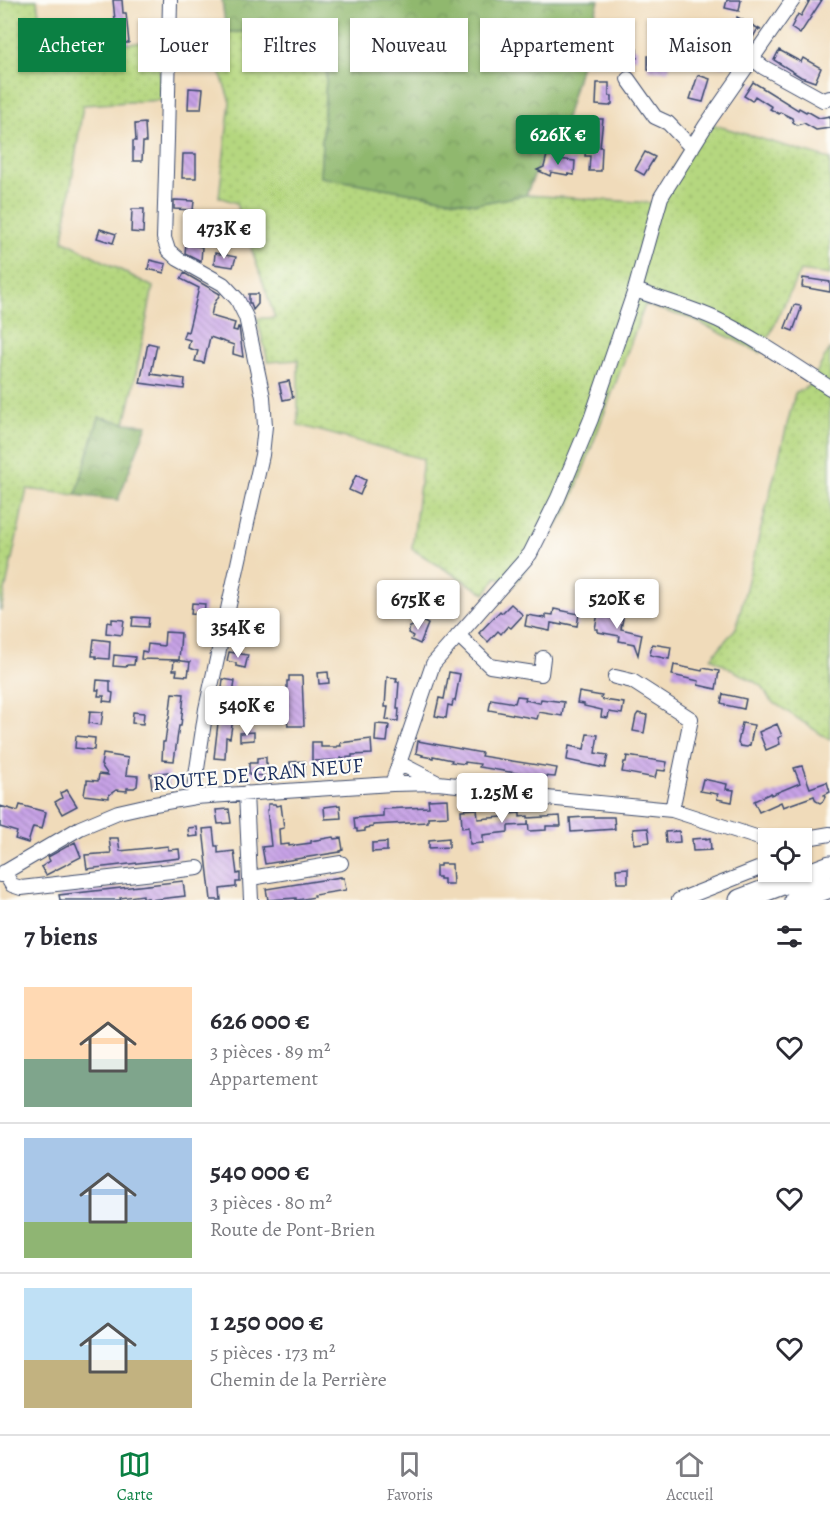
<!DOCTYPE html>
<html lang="fr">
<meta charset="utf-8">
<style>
:root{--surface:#fff;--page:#f2f2f3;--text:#2b2b33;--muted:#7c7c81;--line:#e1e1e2;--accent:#0b8043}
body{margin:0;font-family:Alegreya,serif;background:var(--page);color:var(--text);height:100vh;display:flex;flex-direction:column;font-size:22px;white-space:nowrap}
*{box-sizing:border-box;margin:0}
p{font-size:20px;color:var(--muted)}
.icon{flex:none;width:33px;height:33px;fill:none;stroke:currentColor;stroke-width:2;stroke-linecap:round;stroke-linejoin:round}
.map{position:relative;height:900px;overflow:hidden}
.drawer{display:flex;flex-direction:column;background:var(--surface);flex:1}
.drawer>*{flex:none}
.banner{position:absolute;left:18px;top:18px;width:795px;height:54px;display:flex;gap:12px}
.controls{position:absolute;left:758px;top:828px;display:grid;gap:12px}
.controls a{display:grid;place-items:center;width:54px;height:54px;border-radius:0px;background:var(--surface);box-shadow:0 2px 4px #0004;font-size:30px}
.price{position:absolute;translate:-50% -51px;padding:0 14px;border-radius:6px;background:#fff;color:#222;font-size:20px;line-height:39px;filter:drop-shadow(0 2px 3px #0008)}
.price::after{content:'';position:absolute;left:50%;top:36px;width:18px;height:14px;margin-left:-9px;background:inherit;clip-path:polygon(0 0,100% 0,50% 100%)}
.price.current{background:var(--accent);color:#fff}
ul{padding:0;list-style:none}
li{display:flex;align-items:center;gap:18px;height:150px;padding:0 24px}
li+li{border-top:2px solid var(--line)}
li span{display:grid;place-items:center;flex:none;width:168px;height:120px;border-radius:0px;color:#555}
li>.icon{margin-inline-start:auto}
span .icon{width:72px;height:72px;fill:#fffc;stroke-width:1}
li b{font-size:26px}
h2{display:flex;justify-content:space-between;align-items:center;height:72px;padding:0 24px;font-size:26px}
.pill{padding:0 21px;border-radius:0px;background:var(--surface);box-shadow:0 2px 4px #0004;font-size:21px;line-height:54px}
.pill.current{background:var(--accent);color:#fff}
.tab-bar{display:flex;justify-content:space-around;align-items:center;height:84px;border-top:2px solid var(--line);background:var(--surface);font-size:16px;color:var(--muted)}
.tab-bar a{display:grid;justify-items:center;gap:3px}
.tab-bar .current{color:var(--accent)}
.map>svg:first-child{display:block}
</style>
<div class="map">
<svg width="830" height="900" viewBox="0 0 830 900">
<defs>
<pattern id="grass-dots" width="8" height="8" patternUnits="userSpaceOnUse" patternTransform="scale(1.5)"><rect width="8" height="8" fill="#b5d77f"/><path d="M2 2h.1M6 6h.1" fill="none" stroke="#9bb970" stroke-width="1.8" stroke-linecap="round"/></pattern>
<pattern id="forest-crowns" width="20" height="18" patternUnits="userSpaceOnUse" patternTransform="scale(1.5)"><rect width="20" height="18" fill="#90b86e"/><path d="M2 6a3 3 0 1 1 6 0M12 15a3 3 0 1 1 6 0" fill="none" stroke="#75965e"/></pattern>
<pattern id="building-back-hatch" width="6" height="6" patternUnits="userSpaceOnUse" patternTransform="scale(1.5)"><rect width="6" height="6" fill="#c7a2e6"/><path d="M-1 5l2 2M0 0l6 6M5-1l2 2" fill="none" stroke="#a184be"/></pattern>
</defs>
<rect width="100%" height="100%" fill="#fdfcf7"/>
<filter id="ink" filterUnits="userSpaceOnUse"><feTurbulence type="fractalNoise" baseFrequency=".0167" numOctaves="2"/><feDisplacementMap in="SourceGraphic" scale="12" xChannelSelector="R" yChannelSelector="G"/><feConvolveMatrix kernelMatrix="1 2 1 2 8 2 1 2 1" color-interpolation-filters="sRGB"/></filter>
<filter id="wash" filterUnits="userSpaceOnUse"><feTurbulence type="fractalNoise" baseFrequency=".008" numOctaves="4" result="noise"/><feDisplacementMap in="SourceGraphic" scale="24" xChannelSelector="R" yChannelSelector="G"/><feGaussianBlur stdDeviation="1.35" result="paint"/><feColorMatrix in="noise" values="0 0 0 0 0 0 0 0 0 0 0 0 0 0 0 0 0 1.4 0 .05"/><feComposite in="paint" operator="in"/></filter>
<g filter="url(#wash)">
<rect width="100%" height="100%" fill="#f0dbba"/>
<path fill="url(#grass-dots)" stroke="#68836e" stroke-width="1.5" d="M0,0H37L44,51L158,41L161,100L83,105L63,240L153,287L133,389L125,423L99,417L76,495L27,489L1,610H0Z
M329,31L320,177L476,204L526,195L653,203L701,121L830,159V275L800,271L761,353L692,319L645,305L568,510L514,585L497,577L485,594L412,549L423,459L298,425V360L268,362L257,318H275L236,203L219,197L230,102L208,35L226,32Z
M830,348V740L770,700L762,686L711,658L736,628L795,393L809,386Z"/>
<path fill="url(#forest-crowns)" stroke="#567466" stroke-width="1.5" d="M222,0H599L559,143L541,159L526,195L476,204L320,177L329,31L226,32Z
M99,417L125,423L147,425L118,500L76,495Z"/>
<g id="blocks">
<path fill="url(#building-back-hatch)" d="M113,0H122L123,13H126L129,43H117V39L112,35L108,25L115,20Z
M727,0H741L739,11L725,8Z
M810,0H822L800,34L791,28L798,14L801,16Z
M737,17L761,30H757L752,39L738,41L744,29L736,28Z
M725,41L726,66H716L714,49H711L710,43Z
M612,42L632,45V48L637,49V58L612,56Z
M779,50L801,62L803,58L821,68L815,82L801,77L774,60Z
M648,56L662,57L661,59L670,60V68L668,69V71L648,70Z
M698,75L710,79L703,102L690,99Z
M753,82L798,110L799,108L806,112L807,111L819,118L830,116V128L816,130L804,123L797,125L793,122L792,118L780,112L779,114L770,109L772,107L755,96L752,101L744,96Z
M597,83H609V96H612V104L609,106L596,105Z
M189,88L203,89L201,109H188Z
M591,119H603L600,147H602L601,171H589L590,156H585L586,146L590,147Z
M145,123L146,142H143L142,161H133V141H136L135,124Z
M645,152L655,157L644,175L635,170Z
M551,153L559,155L558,159L575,161L574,175L568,174V175L551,172L550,176L537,170L544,167L547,155L551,156Z
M183,154H196V178H182Z
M174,200L194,201L193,210L174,209Z
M132,209H144L143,233L131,232Z
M189,211L205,212L204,231L188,230Z
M100,229L116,234L113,243L97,238Z
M186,244L202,247L201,261L185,253Z
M215,253L236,257L233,267L214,264Z
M150,260L166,264L164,273L148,269Z
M184,273L220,294L213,306L211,316L235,323L233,330L237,331L238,327H239L243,357L233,354L234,345L210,337L204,363L195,361L198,351L188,348L190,340L183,338L185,331L188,332L199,288L181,279Z
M803,278L830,282V292L802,287Z
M249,294H258V304L253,310L251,303H249Z
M794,305L801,306L800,309H801L793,331L785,328Z
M148,343L157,345L151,374L185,379L184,389L140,383Z
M289,381L293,398L283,400L279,383Z
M356,475L366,480L360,495L349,490Z
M430,584L441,588L437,602L434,601L433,605L423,601Z
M405,589L412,592L407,601L401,597Z
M192,603L205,604L204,615L191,614Z
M511,604L523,615L511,628L508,626L501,634L498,631L488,642L479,633L500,611L502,613Z
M554,609L579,614L577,626L562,623V625L551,623L550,631L525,626L527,615L546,618V614L553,615Z
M598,613L623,618L621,629L642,634L638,655L634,644L619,641L620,636L598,632V629H595Z
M133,617L149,618L148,627L132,626Z
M112,619L124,620L122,635L106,633L107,622L112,623Z
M418,619L428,624L420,644L411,640L413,636L408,633L410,627L416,625Z
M165,632L181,633L179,660L141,659L142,651L147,652L148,644L164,646Z
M94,639L110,641L109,659L96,658V656H92Z
M652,644L671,647L669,659L650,655Z
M229,652L248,655L245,668L236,666V663L227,661Z
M114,655L135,657L134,665H127L126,667L113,666Z
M174,660L190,662L188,676L176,675L177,670H173Z
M674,665L702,671L703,668L719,671L716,689L698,685L699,681L672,675Z
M328,672L329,683L319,684L318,673Z
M449,672L460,674L455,701H453L452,706L448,705L446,718L435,716L439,698L444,699Z
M289,676H302L304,726H288L287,717H281V709H286V691H287V681H289Z
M387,677L397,678L396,682H399L397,709H399L398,721L386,720L388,707H385Z
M223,679L235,681L231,708L239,710L238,715L233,719L230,738L226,737L225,759L214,758Z
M97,680L110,681V692L113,693L112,702L103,701L104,696H98L99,690H96Z
M579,692L602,696L601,698L604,700L624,703L622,714L609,712L608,718L601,717L602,710L584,706V704L577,703Z
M172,693L184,694L181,726H179L174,761L162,760L163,742H165L168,720L169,719Z
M723,694L746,699L744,709L725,705V704L721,703Z
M517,696L526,697L525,700L540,703L541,699L564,702L562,716L539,712L537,719L489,710L491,699L515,703Z
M90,711L103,712L101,725L89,723Z
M133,712L144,713L143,724L132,723Z
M638,713L647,715L644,733L633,731L636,716Z
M742,723L754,725L750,745L747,747L740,746L738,743Z
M376,724L389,725L387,742L375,741Z
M777,724L782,736L778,738L780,744L766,750L759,732Z
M254,732V740L240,741V733Z
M587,734L598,735L595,753L608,755L605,768L567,760L569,746L584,749Z
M76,736L95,738L94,750L75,748Z
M371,739L372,754L352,755V757L341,758V760L312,761V742H321V747H337V746H341L340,743Z
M418,741L482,753L481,756L557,768L555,777L542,776L537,780L534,776L479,767L480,764L465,762V764L451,762L452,760L433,756V758L422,756L423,755L416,753Z
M103,754L128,758L126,775L138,776L137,786L134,788H127V791L116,790L109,795V798L84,795L86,783H87V780L98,781L99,774L108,775L101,765Z
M627,756L667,762L665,771L657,770L655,778L622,772L624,762H626Z
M266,757V763H267L268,776L249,775V763H257V758Z
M305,761V774H291L290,762Z
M802,766L810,788L827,782L830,792L824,795L825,797L823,801L820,803L816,801L814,796L783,807L781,802L759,812L754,801L771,793V795L800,783L794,768Z
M168,772L170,786L152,788L150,774Z
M703,779L727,784L726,789L734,790L732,802L717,799L718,794L700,791Z
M67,790L77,806L62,814L55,802L62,798L60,793Z
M447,799L448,816L428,817V822L373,825V827L365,828V831L357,832V829H355L354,818L383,816V809L429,807L428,800Z
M268,804H275L276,806L281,805L284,828L279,829L280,845L289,844V846L296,845L311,843V841L333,837L334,839L341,838L343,850L340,851V852L265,864L262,847L271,846L267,810H268Z
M20,805L46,812L42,829L33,827L28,843L15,839L17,832L0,827V806L18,811Z
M340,805L341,818L325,819L324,807Z
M229,809L231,823L218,824L216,810Z
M477,809L478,819L502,817V816H507V814L520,813V817L528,816V818L560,816L561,826H546V830L529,831L528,820V825L508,826V832L483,835V843L470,844L469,827L462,828L461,810Z
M586,817H614L615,829L571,832L570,818Z
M197,827L198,836L189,837L188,828Z
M213,828L215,846H218V853L234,851L237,874L240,873V882H236V887L220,889L221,900H211L203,829Z
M648,828L650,842L634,844L633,829Z
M679,831L680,842L666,843L665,832Z
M109,838H118L120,851L168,846V850L179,849L180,858L87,869L85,855L111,853Z
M449,838V847L429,848V840Z
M706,838V839L710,838L711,850L693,851L692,839Z
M75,842L81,857L46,875L41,867L50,861L48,857Z
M387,842V851L372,852V843Z
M440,864H452L453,884H444V879H440V877H436V866H440Z
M628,868V883H617L616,869Z
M341,877V878H344L346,890L314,895L315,897L298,900H296V898L268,900L266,889Z
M183,881L185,896L150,900H148V898L143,899V895L120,898L121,900H60L59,895Z"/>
</g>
</g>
<g filter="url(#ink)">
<use href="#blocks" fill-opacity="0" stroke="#3b496c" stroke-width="1.5"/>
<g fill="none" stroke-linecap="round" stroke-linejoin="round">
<defs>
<path id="minor" d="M170,0L167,139L164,238L168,250L178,259L223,284L237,299L246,317L263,397L265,426L262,455L206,709L194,789L195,797
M753,59L763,67L823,100L830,98
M628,79L655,117L668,123L692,148
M635,290C663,300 692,308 718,320C757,339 794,365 830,388
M458,635L490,666L541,674L543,658
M615,677L632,681L691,719L672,810
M399,763L436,782
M392,784L433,664L530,554L558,498L591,419L635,290L661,197L706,125L793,0
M246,793L251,900
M801,839L830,834
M4,872L12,885L21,888L198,868
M0,875L80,828L118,812L149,805L195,797L392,784L438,783L457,785L526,796L672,810L759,838L768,839
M251,878L341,863
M679,900L768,865"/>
<path id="highway" d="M740,900L830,866
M795,900L830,887"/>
</defs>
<use href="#minor" stroke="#3b496c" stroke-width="16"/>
<use href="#highway" stroke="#3b496c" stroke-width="23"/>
<use href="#minor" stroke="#fff" stroke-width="14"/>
<use href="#highway" stroke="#fff" stroke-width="21"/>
</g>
</g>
<g text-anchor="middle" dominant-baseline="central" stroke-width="4.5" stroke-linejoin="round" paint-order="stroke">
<g font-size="21" fill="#1b2f5e" stroke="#fdfcf7">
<text transform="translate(258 774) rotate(-5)">ROUTE DE CRAN NEUF</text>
</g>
</g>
</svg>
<div class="controls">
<a><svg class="icon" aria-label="locate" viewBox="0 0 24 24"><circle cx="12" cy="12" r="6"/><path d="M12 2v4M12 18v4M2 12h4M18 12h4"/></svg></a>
</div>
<b class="price current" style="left:558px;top:166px">626K €</b>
<b class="price" style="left:224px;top:260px">473K €</b>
<b class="price" style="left:617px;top:630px">520K €</b>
<b class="price" style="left:418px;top:631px">675K €</b>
<b class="price" style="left:238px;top:659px">354K €</b>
<b class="price" style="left:247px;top:737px">540K €</b>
<b class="price" style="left:502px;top:824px">1.25M €</b>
<div class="banner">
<a class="pill current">Acheter</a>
<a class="pill">Louer</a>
<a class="pill">Filtres</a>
<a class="pill">Nouveau</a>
<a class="pill">Appartement</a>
<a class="pill">Maison</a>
</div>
</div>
<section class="drawer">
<h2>7 biens<svg class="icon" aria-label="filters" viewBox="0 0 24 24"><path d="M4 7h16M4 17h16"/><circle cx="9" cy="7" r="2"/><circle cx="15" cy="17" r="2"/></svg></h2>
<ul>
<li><span style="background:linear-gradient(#ffd9b3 60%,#7fa58c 0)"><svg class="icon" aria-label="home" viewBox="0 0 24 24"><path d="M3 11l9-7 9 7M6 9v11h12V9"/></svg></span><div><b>626 000 €</b><p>3 pièces · 89 m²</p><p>Appartement</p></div><svg class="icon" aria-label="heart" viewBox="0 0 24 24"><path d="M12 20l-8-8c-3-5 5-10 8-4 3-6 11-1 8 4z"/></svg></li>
<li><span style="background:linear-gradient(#a9c7e8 70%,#8fb573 0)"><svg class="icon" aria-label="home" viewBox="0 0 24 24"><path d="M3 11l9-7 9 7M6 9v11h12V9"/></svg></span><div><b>540 000 €</b><p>3 pièces · 80 m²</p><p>Route de Pont-Brien</p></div><svg class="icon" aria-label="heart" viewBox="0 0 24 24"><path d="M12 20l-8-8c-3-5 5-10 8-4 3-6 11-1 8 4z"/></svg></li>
<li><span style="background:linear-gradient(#bfe0f5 60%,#c2b280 0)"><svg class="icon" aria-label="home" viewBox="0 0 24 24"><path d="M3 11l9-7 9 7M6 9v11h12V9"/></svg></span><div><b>1 250 000 €</b><p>5 pièces · 173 m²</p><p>Chemin de la Perrière</p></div><svg class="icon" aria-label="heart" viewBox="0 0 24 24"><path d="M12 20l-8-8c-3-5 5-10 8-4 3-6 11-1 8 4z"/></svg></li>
</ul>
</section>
<nav class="tab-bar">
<a class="current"><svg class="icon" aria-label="map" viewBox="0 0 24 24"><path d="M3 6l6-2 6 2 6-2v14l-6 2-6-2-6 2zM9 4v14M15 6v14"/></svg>Carte</a>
<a><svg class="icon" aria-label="saved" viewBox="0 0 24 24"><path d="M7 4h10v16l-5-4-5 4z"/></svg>Favoris</a>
<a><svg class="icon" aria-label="home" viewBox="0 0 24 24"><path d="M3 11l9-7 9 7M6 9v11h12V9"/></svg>Accueil</a>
</nav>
